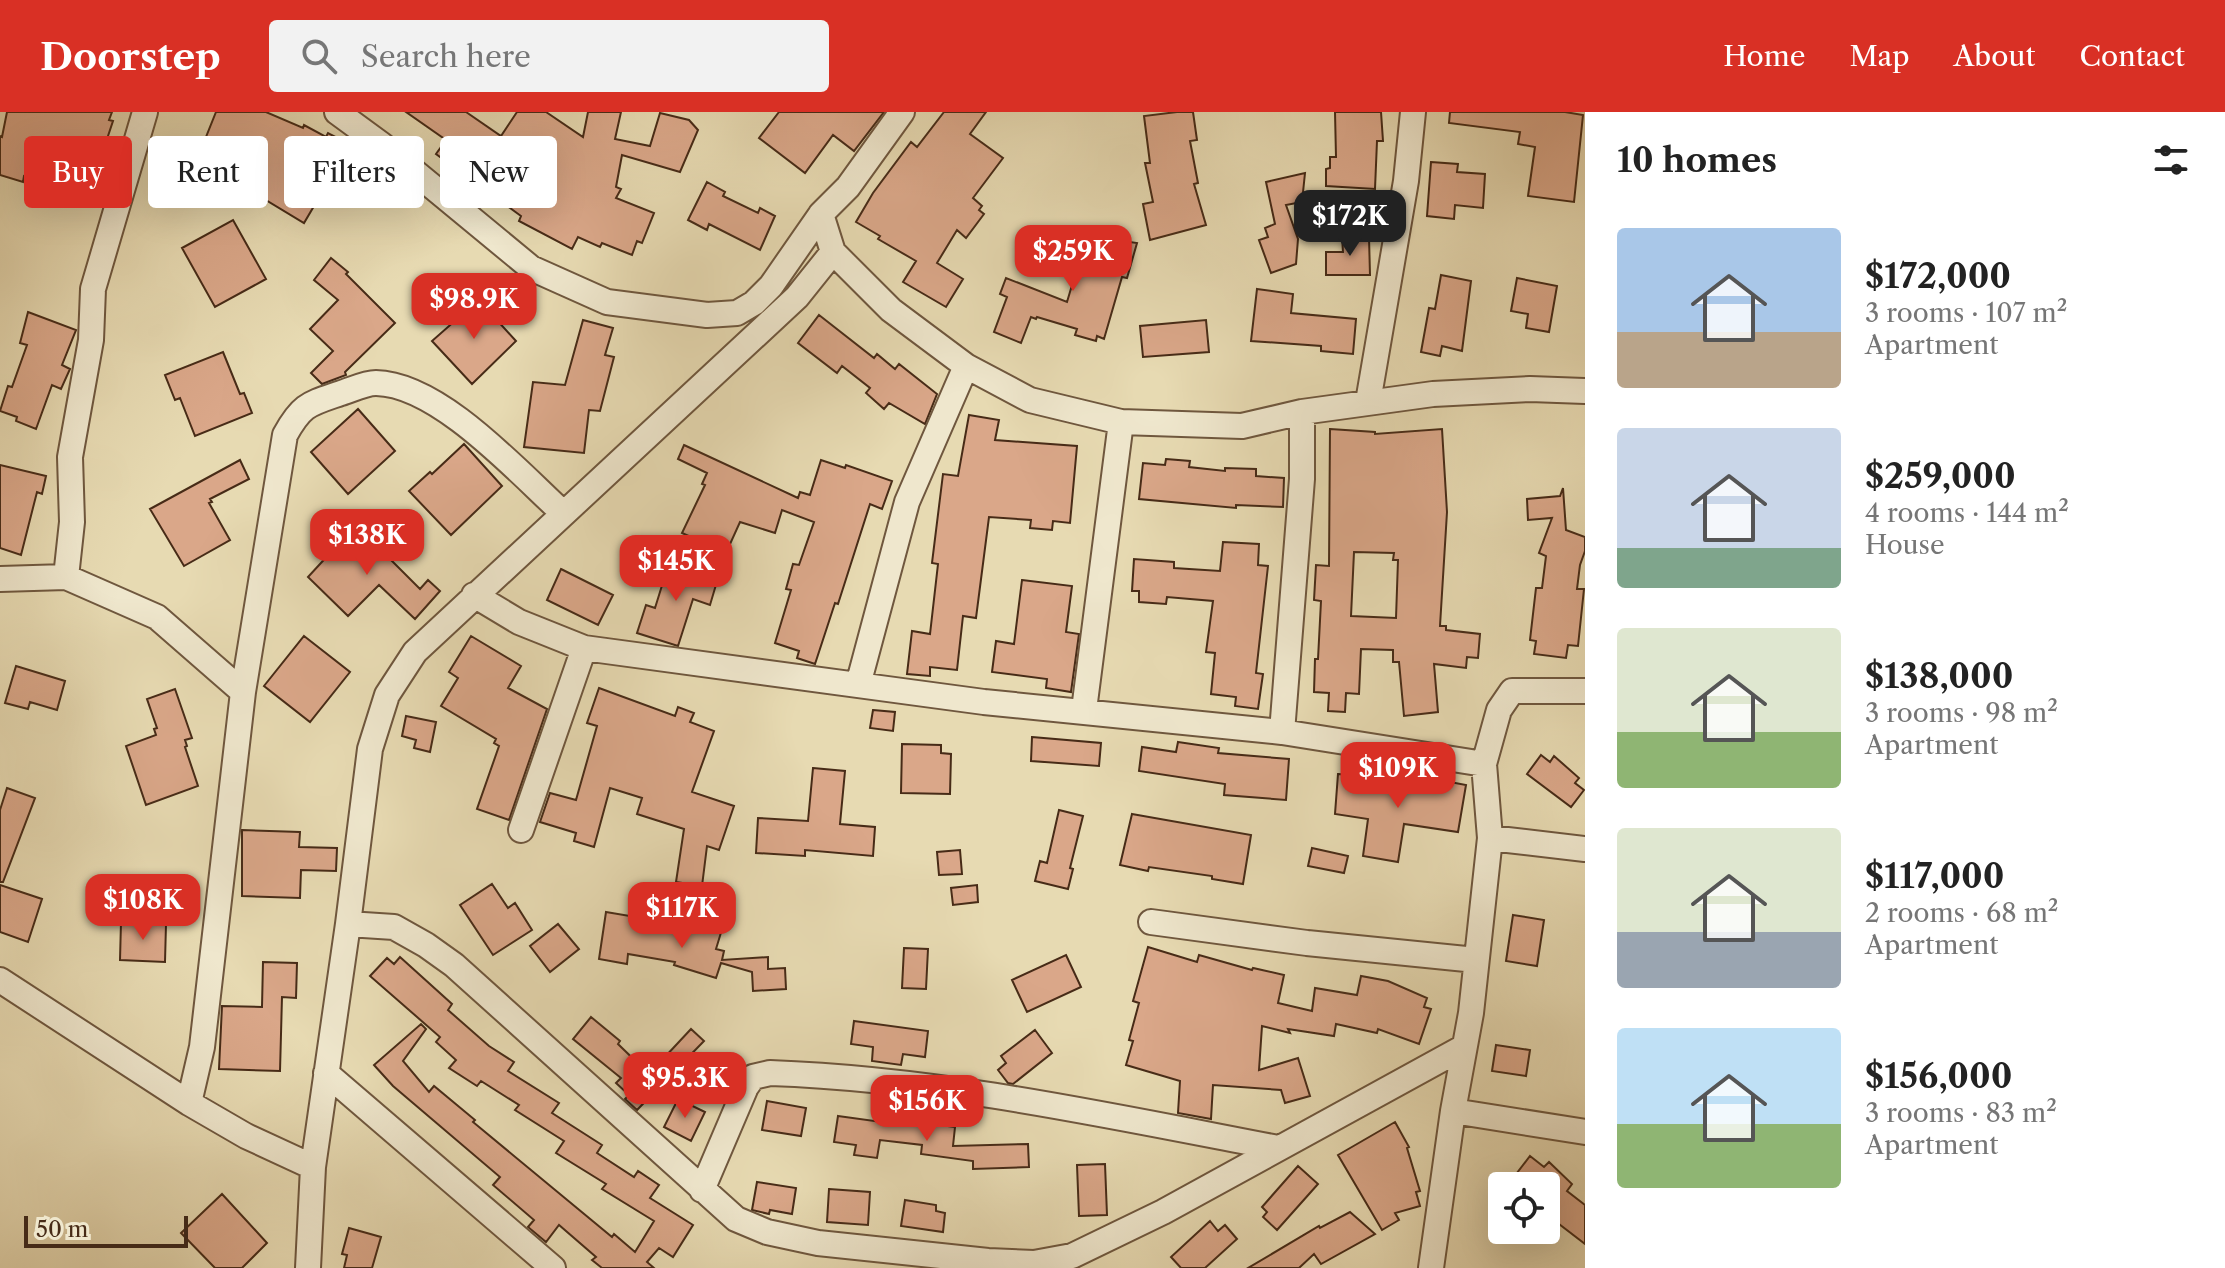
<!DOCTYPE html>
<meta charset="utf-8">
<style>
:root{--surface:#fff;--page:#f2f2f2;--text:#222;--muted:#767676;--accent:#d93025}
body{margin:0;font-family:"Libre Caslon Text",serif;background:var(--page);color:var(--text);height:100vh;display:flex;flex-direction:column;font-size:30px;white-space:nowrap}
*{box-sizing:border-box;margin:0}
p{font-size:26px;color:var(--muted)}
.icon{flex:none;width:44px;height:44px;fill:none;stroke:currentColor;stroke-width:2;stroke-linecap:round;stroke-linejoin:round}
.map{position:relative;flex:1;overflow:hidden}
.sheet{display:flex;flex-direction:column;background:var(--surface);width:640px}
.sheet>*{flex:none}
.top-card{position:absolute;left:24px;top:24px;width:760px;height:72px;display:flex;gap:16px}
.buttons{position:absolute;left:1488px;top:1060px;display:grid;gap:16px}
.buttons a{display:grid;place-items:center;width:72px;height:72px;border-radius:8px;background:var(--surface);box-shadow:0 8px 32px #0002;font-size:40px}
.scale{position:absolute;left:24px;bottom:20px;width:164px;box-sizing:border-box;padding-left:8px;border:4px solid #472b17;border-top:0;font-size:22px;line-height:28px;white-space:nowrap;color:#472b17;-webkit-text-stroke:6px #efe7cd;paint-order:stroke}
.price{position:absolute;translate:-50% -68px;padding:0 18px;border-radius:16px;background:var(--accent);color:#fff;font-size:26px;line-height:52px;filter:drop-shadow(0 2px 4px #0008)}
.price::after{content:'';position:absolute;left:50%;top:48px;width:24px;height:18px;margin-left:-12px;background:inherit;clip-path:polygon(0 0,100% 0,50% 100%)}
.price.current{background:#222;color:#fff}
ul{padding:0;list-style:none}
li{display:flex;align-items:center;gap:24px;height:200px;padding:0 32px}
li span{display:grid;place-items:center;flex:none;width:224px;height:160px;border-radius:8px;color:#555}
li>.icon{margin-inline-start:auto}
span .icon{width:96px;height:96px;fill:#fffc;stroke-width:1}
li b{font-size:34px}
h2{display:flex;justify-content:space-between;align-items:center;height:96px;padding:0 32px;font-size:34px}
.chip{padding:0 28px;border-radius:8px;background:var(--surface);box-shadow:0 8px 32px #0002;font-size:28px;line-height:72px}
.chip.current{background:var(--accent);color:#fff}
header{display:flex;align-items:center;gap:48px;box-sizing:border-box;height:112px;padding:0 40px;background:var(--accent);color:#fff}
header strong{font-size:38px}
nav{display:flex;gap:44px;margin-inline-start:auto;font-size:28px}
.search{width:560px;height:72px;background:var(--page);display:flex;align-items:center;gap:20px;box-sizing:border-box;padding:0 28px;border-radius:8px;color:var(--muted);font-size:30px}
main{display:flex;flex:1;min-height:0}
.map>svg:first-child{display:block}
</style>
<header>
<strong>Doorstep</strong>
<div class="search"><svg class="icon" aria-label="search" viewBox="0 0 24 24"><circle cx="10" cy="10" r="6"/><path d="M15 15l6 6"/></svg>Search here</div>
<nav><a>Home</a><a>Map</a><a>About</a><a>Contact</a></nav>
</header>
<main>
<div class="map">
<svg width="1585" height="1156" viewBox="0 0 1585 1156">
<rect width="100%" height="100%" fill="#e7dab2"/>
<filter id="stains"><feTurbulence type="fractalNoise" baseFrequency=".0025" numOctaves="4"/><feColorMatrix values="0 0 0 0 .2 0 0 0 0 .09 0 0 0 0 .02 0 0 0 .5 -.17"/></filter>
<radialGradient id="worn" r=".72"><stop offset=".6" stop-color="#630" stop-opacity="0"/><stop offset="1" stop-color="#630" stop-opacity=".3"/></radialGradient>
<path fill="#daa789" stroke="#472b17" stroke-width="2" fill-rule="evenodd" d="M7,0H112L109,8L113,9L97,57L104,60L94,91L35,64L34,67L24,64L23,70L0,63V24L2,25Z
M216,0H266L303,16L304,13L326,25L328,21L351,33L335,64L305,48L290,79L314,94L304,111L251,79L235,88L223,67L255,49L206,25Z
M406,0H466L501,24L517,0H546L583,25L588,0H621L615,27L650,34L660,1L689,8L698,18L680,60L622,43L616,75L621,77L616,86L654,101L642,131L637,129L632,143L602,131L600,135L578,125L572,137L519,109L521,104L436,42L446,28Z
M779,0H884L854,39L833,23L805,61L759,26Z
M944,0H986L970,22L1003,46L973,86L982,94L979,98L984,102L966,126L957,118L937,151L963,167L946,195L903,170L916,149L878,127L880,124L856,110L873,81L911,30L917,35Z
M1177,0H1193L1197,28L1190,29L1198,71L1194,72L1206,113L1150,128L1143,92L1153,90L1145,51H1150L1144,4Z
M1335,0H1381L1383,29H1377L1375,77L1326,74V57L1330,56V45H1336Z
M1450,0H1565L1583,3L1574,90L1528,84L1535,35L1518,32L1520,20L1449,11Z
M171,26L190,38L171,66L152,53Z
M1431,50L1458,52L1457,60L1485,62L1483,96L1455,93L1454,107L1427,104Z
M1305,61L1302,90L1286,93L1298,127L1296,152L1271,161L1259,128L1268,125L1265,116L1275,112L1266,70Z
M707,70L725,80L723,84L758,101L760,96L775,104L760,138L709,112L707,118L688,108Z
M233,108L266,167L215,195L182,136Z
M1081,123L1137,131L1127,166L1122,165L1104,227L1097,224L1096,229L1075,223L1077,217L1037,205L1036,207L1031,205L1021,231L994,220L1007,185L1000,182L1006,166L1067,190L1075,163Z
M1342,125H1369L1370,163H1326V140H1343Z
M331,146L348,160L346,162L395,211L345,260L346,263L322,272L311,261L333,239L310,217L338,188L314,168Z
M1441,163L1471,169L1462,239L1442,234L1440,244L1421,240L1429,196L1435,197Z
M1517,166L1557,174L1549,220L1526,216L1528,202L1511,199Z
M1257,177L1293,182L1291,201L1356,207L1353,242L1321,239V234L1251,229Z
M476,185L516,229L472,272L432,229L465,200L463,198Z
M28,200L76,218L62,253L70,257L61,277L52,273L36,317L16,309L17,305L0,299L8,274L12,275L27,233L20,231Z
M819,203L874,246L877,242L895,257L899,252L937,282L925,312L889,291L884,297L866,281L870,276L842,254L837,261L798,231Z
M583,208L613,216L605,243L614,245L600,299L589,298L584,341L524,335L533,270L565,273Z
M1206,208L1209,240L1143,245L1140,214Z
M223,240L240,282L244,281L252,301L195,324L180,286L175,288L165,263Z
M358,297L395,339L348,382L311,340Z
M969,303L999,308L995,328L1077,334L1070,411L1053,409L1052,418L1030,416L1031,408L989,405L976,506L963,504L957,558L930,555V564L907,562L912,519L930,522L938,452L932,451L943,362L958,364Z
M1330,317L1375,320V322L1442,317L1447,400L1440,514H1446V518L1480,522L1478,546L1467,545L1466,556L1434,552L1438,600L1404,604L1399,550H1393V538L1361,537L1359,582L1346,581L1345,600L1328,599L1329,581L1314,580L1315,547H1318L1321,489L1314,488L1316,453L1329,454ZM1354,440L1394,441L1393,448H1398L1396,506L1351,504Z
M464,332L502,374L451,423L409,379L430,360L432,362Z
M684,333L798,386L800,380L810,383L821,348L845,356L846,353L892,369L882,397L870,392L838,492L835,491L815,552L797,546L799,539L775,531L791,478L786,477L793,452L799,453L814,410L782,398L775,421L740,410L726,441L682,421L705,373L702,372L707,361L678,347Z
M1166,347L1190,349L1189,355L1225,359V356L1256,357V364L1284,366L1283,395L1236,393V396L1139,387L1143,351L1165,353Z
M240,348L249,367L210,387L212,390L209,391L230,428L184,454L150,397Z
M0,353L46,364L42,382L37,380L21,443L0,436Z
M1563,376L1566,418L1585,425V439L1580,453L1577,477H1584L1578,534L1568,533L1566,546L1534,542L1536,529L1530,528L1536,476H1542L1546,444L1539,441L1552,406L1528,408L1527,387L1560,384Z
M356,413L420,477L428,468L440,479L415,507L379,473L348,504L308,465Z
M1223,430L1259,432L1258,453L1268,454L1256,561L1263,562L1258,597L1235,594L1236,585L1211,582L1215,541L1206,540L1213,489L1167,485L1166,492L1139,490V479H1132L1134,447L1174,450V456L1220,459Z
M669,451L718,466L710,493L693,487L678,534L637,521L646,493L655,496Z
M561,457L613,483L598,513L547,488Z
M1022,468L1072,474L1066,520L1079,522L1071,580L1046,576L1047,567L992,560L996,529L1014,532Z
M304,524L350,560L310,610L264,574Z
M471,524L521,554L508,576L547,597L509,708L477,697L499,634L494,631L496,627L441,594L458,566L449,560Z
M16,554L65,569L57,598L30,590L28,597L5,591Z
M599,576L675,604L678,595L694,601L690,610L714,619L692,680L734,694L719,738L707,734L702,774L676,770L684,717L637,702L642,686L610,676L594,735L574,729L576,721L540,710L550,681L576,688L597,614L587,611Z
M175,577L192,626L185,628L187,634L185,635L198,674L146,693L126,634L156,623L154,617L157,616L147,587Z
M873,598L895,600L893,619L870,616Z
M406,604L436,610L430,640L414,636L416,628L402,624Z
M1032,625L1101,631L1099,654L1031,649Z
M1178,630L1219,636L1218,641L1289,647L1286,688L1224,683L1225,672L1139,659L1142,635L1176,640Z
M902,632L941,633V641L951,642L950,682L901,681Z
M1541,643L1550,650L1554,644L1579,666L1575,671L1584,678L1571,695L1527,662Z
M813,656L845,659L840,712L875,715L873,744L805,738V744L756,741L758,706L808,709Z
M1338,662L1382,665L1381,669L1428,676L1429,666L1466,673L1458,720L1404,712L1398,750L1363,744L1368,707L1335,702Z
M7,676L35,686L3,770H0V698Z
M1059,698L1083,704L1070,756L1073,757L1068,777L1035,769L1040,749L1047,751Z
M1132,702L1251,723L1243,772L1212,767V764L1149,755L1148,759L1120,753Z
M242,718L300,720L299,735L337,736L336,759L301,758L300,786L242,784Z
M1312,736L1348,744L1344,761L1308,754Z
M960,738L962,762L939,763L937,740Z
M492,772L508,796L515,791L532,818L493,843L460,793Z
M0,773L42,787L28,830L0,820Z
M977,773L978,790L953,793L951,776Z
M606,800L636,805L635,814L686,822L691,805L723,814L716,837L724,839L722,848L768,845V857L785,856L786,877L753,879L752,860L721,851L716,866L674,853L675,850L628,842L627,852L599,847Z
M1513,803L1544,808L1537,854L1506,849Z
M121,810L166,812L165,850L120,848Z
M558,812L579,837L550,860L530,834Z
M1148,835L1197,850L1199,843L1252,858L1253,856L1284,863L1278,891L1312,899L1315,876L1357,883L1361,864L1388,869L1427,886L1424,895L1431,897L1419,932L1378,917L1377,921L1336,912L1334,924L1288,917L1290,921L1262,914L1259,958L1298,946L1310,984L1285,991L1281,978L1213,973L1211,1007L1178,1001L1180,969L1126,953L1133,929L1129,928L1139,891L1133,889Z
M904,836L928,837L926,877L902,876Z
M1066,843L1081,875L1027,900L1012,868Z
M400,845L452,892L448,898L489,934L514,950L508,959L559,991L552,1001L602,1033L597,1041L634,1065L638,1059L659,1073L650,1086L693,1113L673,1145L659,1136L647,1150L654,1156H602L592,1148L596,1145L559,1113L546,1130L528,1115L534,1108L493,1073L500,1065L393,974L374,953L421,912L426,917L403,949L429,980L434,974L475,1008L473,1010L612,1125L614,1122L635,1140L654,1109L602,1077L606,1072L556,1041L564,1029L515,998L519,993L481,969L477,974L449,956L456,948L436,930L440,925L370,864L387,846L394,852Z
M263,850L297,851L296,886L282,885L280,959L219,957L222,894L262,895Z
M591,905L620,929L618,932L649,962L691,917L704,929L637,998L625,987L629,983L616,971L621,966L573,927Z
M854,909L928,919L925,945L903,942L901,953L872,949L873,935L851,932Z
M1035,918L1052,941L1013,972L1008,971L998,958L1006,951L1001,944Z
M1496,933L1530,938L1526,964L1492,959Z
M678,987L705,1000L691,1029L664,1015Z
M767,989L806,996L801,1024L762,1018Z
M838,1004L903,1013L904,1008L955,1015L953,1034L1028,1032L1029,1055L973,1057V1049L921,1042L922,1033L880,1028L877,1046L854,1043L856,1033L834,1030Z
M1395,1010L1409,1035L1407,1036L1420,1079L1416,1080L1420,1094L1395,1101L1399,1108L1382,1118L1338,1043Z
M1530,1044L1544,1055L1549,1050L1572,1072L1567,1079L1585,1093V1132L1546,1102V1074H1507Z
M1105,1052L1107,1103L1079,1104L1077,1053Z
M1298,1054L1318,1072L1277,1118L1263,1105L1267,1100L1262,1095Z
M757,1070L796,1076L792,1102L770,1098L769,1102L752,1098Z
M829,1077L870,1080L868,1113L827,1110Z
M222,1082L267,1131L242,1156H215L181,1121Z
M905,1088L936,1093V1099L945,1101L943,1120L901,1114Z
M1350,1100L1375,1122L1321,1152L1314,1142L1299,1156H1248L1319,1114L1320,1116Z
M1210,1109L1218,1119L1225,1113L1237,1127L1205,1156H1181L1171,1145Z
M349,1116L381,1125L372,1156H344L347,1143L342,1142Z"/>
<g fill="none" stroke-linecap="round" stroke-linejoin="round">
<defs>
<path id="minor" d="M337,0L382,33L531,156L607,190L707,203L737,201L754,191L771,174L821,102
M833,140L821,102L848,75L902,0
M1368,290L1406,69L1413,0
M66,465L72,410L70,345L91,228L93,177L145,0
M0,467L66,465L157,505L243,580L202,935L189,991
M474,483L519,510L584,536L984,590L1282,620L1484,652
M858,573L907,390L966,254
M243,580L285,323C302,292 309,292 341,281C351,278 365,271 376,271C439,272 518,360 563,401
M1084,598L1121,310
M1282,620L1302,367V300
M521,718L584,536
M1490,726L1585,737
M1151,810L1307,831L1476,848
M348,812L394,815L426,833L454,853L736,1107L767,1120L818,1131L988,1149L1034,1151L1072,1144L1163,1100L1464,935
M0,868L189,991L246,1024L313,1055
M326,961L553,1156
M1453,999L1585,1020
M702,1078L746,975L753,965L770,961C941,967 1111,1004 1278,1036
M308,1156L313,1055L348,812L370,637L387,583L415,540L797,185L833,140L891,198L966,254L1030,288L1121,310L1242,314L1302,300L1433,282L1530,277L1585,279
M1431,1156L1453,999L1471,901L1490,726L1484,652L1499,598L1512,579H1585"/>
</defs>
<use href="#minor" stroke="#6f573e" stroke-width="28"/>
<use href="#minor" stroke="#efe7cd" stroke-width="24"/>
</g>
<rect width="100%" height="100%" filter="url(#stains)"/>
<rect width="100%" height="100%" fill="url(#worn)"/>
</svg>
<div class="buttons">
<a><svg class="icon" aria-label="locate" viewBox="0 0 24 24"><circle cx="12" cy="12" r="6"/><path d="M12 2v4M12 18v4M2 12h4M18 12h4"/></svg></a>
</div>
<div class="scale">50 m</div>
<b class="price current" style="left:1350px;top:146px">$172K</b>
<b class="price" style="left:1073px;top:181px">$259K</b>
<b class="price" style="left:474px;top:229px">$98.9K</b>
<b class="price" style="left:367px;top:465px">$138K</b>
<b class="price" style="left:676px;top:491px">$145K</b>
<b class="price" style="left:1398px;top:698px">$109K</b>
<b class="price" style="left:143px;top:830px">$108K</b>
<b class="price" style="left:682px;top:838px">$117K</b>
<b class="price" style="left:685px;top:1008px">$95.3K</b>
<b class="price" style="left:927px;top:1031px">$156K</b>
<div class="top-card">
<a class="chip current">Buy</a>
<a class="chip">Rent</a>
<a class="chip">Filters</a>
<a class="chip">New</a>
</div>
</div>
<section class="sheet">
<h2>10 homes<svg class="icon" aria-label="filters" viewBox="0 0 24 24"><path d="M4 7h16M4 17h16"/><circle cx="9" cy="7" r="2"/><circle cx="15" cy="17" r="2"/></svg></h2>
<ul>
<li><span style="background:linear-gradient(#a9c7e8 65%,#b9a48a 0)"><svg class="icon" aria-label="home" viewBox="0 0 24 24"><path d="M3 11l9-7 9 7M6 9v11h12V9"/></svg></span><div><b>$172,000</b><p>3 rooms · 107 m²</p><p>Apartment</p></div></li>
<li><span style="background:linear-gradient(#c9d6e8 75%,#7fa58c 0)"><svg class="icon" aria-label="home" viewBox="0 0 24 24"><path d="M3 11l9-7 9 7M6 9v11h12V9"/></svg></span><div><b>$259,000</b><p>4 rooms · 144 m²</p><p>House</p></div></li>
<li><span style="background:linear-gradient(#dfe7d0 65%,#8fb573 0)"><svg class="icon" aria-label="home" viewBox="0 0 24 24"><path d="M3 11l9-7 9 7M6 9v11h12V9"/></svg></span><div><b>$138,000</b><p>3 rooms · 98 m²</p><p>Apartment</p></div></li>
<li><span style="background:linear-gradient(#dfe7d0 65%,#9aa5b1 0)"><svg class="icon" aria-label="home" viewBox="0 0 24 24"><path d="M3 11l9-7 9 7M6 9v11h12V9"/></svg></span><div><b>$117,000</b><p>2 rooms · 68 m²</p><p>Apartment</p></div></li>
<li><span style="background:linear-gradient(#bfe0f5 60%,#8fb573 0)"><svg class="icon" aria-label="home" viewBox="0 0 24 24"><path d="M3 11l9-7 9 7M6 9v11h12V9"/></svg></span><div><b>$156,000</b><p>3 rooms · 83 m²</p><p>Apartment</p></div></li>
</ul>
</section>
</main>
